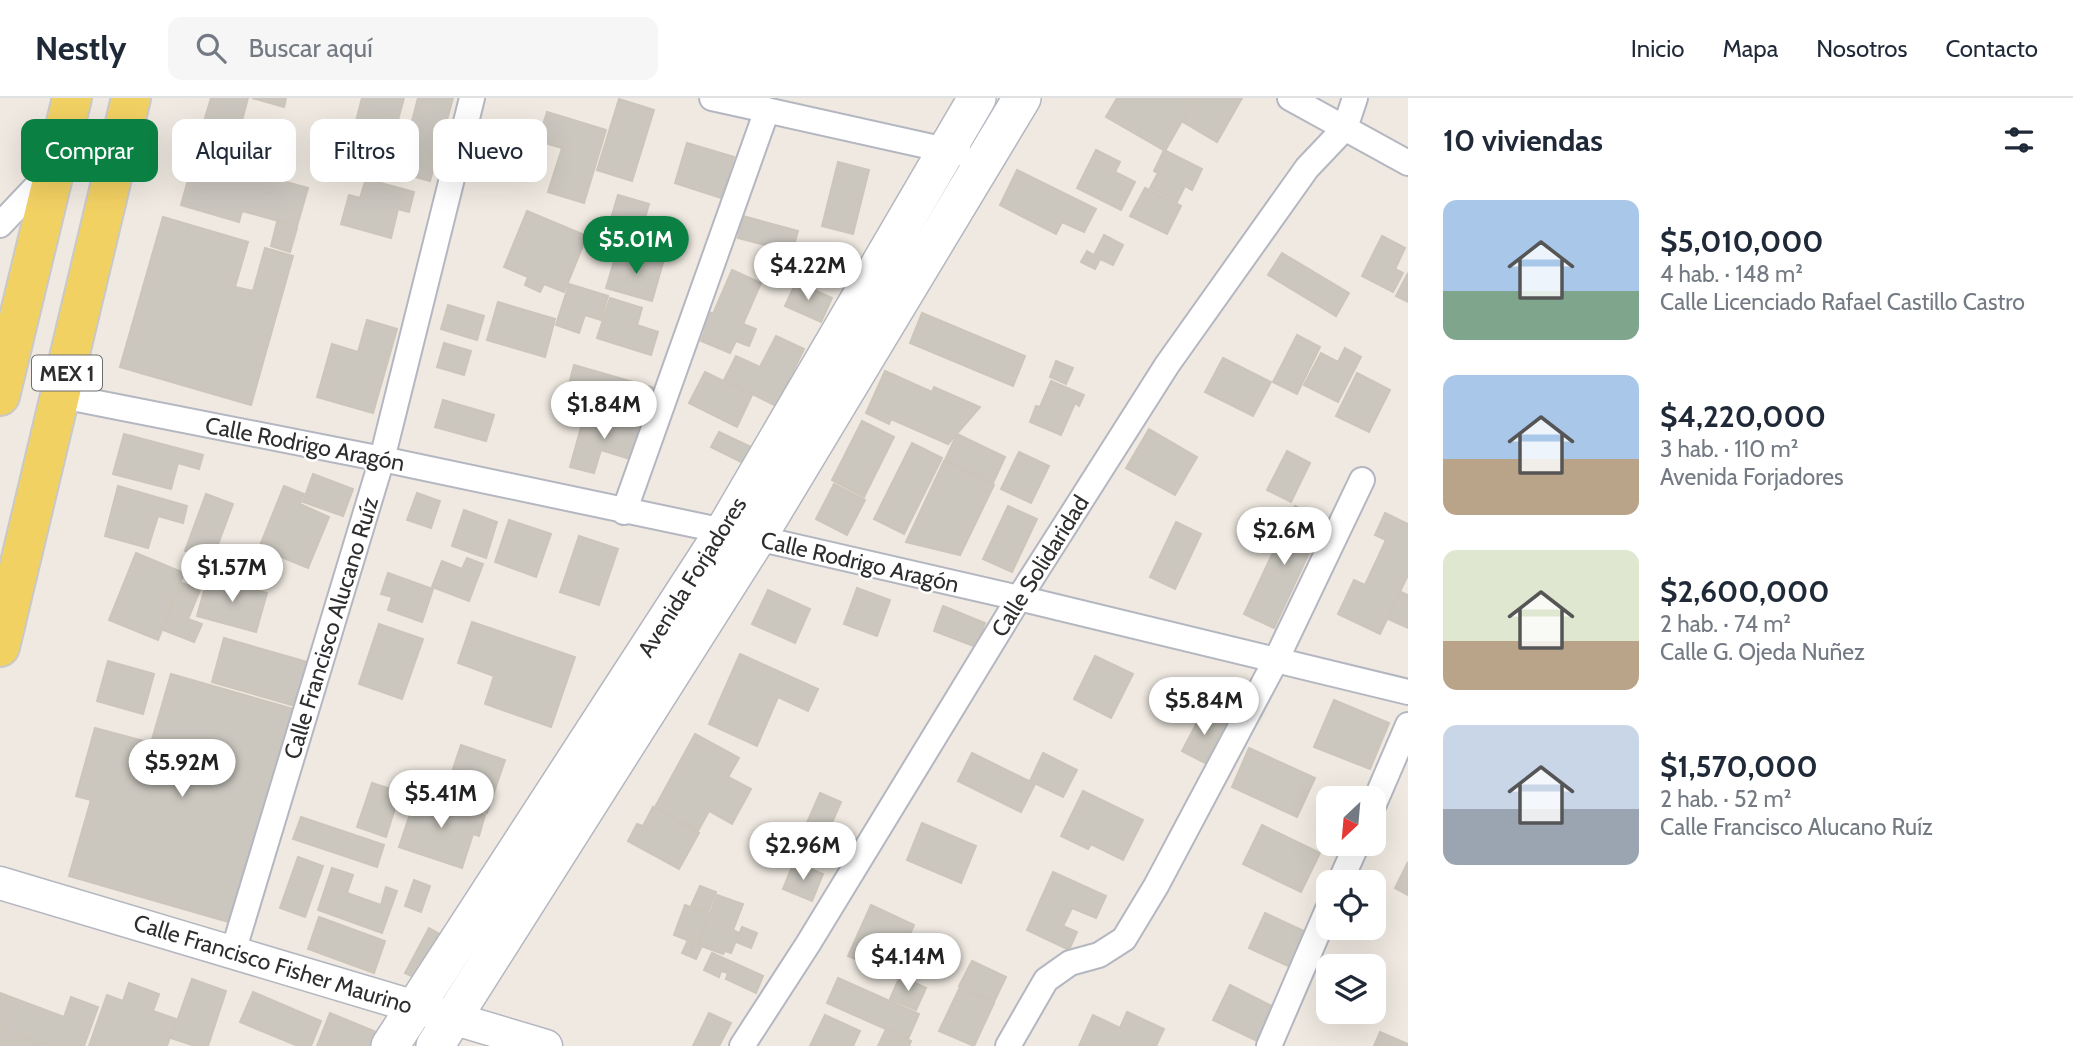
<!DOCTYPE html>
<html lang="es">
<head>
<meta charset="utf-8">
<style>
  :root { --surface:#fff; --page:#f6f6f7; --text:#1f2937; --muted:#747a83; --line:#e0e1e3; --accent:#0b8043 }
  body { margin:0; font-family:Cabin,sans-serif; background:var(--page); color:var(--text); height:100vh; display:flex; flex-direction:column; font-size:26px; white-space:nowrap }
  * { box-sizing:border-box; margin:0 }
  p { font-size:23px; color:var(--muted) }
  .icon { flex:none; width:38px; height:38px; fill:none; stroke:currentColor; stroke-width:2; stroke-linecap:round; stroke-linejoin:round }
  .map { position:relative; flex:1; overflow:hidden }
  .drawer { display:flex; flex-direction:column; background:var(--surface); width:665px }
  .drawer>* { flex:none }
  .guide { position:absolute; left:21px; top:21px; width:665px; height:63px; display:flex; gap:14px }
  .needle { width:46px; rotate:206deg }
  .controls { position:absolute; left:1316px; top:688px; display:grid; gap:14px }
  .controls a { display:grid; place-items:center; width:70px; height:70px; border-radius:14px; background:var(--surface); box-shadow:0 7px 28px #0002; font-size:35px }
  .price { position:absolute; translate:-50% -60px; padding:0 16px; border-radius:24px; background:#fff; color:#222; font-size:23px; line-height:46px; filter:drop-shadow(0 2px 4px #0008) }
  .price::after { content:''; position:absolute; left:50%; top:42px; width:21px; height:16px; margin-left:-10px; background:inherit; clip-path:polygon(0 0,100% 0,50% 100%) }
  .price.active { background:var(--accent); color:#fff }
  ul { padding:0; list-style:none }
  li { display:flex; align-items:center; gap:21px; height:175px; padding:0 35px }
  li span { display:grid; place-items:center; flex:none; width:196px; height:140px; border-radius:14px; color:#555 }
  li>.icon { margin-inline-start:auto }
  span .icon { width:84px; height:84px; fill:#fffc; stroke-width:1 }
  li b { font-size:30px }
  h2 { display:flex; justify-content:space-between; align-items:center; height:84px; padding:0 35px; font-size:30px }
  .chip { padding:0 24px; border-radius:14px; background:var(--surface); box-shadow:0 7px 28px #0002; font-size:24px; line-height:63px }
  .chip.active { background:var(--accent); color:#fff }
  header { display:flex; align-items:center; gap:42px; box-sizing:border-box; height:98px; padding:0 35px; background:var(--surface); border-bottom:2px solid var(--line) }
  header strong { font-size:33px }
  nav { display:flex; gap:38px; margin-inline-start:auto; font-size:24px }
  .search { width:490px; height:63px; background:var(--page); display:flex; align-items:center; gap:18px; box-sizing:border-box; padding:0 24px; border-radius:14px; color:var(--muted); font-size:26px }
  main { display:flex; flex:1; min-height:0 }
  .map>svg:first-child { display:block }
</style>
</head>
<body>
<header>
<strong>Nestly</strong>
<div class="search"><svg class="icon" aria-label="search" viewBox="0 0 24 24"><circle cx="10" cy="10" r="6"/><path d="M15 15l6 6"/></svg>Buscar aquí</div>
<nav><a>Inicio</a><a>Mapa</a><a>Nosotros</a><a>Contacto</a></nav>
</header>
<main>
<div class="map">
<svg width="1408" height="948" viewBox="0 0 1408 948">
  <rect width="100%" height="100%" fill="#efe9e1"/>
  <g fill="#cbc7bf" stroke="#cbc5ba" stroke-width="2">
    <polygon points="211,0 248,0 240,30 205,20"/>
    <polygon points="252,0 286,0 284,9"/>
    <polygon points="362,0 404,0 393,40 374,34 373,40 353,35"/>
    <polygon points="418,0 453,0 430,83 353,62 360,38 405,50"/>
    <polygon points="1117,0 1195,0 1165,53 1106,19"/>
    <polygon points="1197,0 1242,0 1217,44 1183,24"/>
    <polygon points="619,1 654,12 632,83 597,72"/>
    <polygon points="547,14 606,32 584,105 548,94 562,50 538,43"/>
    <polygon points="202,32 242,43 235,70 308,90 297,128 242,113 239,124 181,107"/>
    <polygon points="687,45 734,59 721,100 675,85"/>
    <polygon points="1096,52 1120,64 1115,74 1135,84 1121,112 1077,90"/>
    <polygon points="1164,52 1202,71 1192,92 1185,88 1177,104 1150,90 1158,75 1154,73"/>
    <polygon points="838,64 869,72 853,136 822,128"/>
    <polygon points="1017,72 1096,111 1084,134 1062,124 1056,136 1000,107"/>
    <polygon points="366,81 414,94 409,114 398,111 391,140 341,126 349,97 360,100"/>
    <polygon points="1145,90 1181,108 1167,136 1130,118"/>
    <polygon points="618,97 649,106 643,127 612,117"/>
    <polygon points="527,113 587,138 564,194 544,186 540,194 525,187 528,179 504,169"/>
    <polygon points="743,118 798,133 792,154 738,140"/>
    <polygon points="163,119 248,144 235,189 253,193 265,150 293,158 251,307 120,269"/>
    <polygon points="277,124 297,130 290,154 271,148"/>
    <polygon points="1104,137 1123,147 1113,167 1100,161 1095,171 1081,164 1087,153 1094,157"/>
    <polygon points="1382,138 1405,150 1395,171 1403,175 1393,194 1362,178"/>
    <polygon points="644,155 664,161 652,203 606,190 616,157 641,164"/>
    <polygon points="1282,155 1349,195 1336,218 1268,177"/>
    <polygon points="835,157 865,170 855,193 825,180"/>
    <polygon points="732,172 761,185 743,226 756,231 749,248 736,243 730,255 701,243 705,232 700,230 708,213 713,216"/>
    <polygon points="1408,175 1408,204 1396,198"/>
    <polygon points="796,184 832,200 821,224 785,208"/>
    <polygon points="569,186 608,198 601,222 585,217 579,235 556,227"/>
    <polygon points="610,200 642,210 637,227 658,234 651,257 597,240"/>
    <polygon points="498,204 555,221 545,259 487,242"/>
    <polygon points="448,207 484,218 477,242 441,231"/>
    <polygon points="922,215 1025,258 1013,288 910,245"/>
    <polygon points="367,222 397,231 373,315 317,299 332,246 358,254"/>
    <polygon points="1297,237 1320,249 1297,296 1273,284"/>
    <polygon points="776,238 804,251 776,308 724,282 736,258 760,269"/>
    <polygon points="444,245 471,253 464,277 437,269"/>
    <polygon points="1345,250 1361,259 1338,304 1304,287 1321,255 1338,264"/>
    <polygon points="1223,260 1271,284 1253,318 1205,294"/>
    <polygon points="1056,263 1073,270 1066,286 1050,279"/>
    <polygon points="574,267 654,290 647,317 611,306 608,318 564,305"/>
    <polygon points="885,273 932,294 934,289 980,309 948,346 891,321 889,326 866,315"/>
    <polygon points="705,274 752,297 737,329 689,305"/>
    <polygon points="1357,275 1390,292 1369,334 1336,318"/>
    <polygon points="1051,283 1084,297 1079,308 1075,305 1061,337 1030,324 1036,308 1040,309"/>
    <polygon points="443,302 494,317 486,343 435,329"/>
    <polygon points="585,315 642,330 633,362 601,352 594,375 570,369"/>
    <polygon points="862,323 894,339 864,399 832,382"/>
    <polygon points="1149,331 1197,359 1175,397 1126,370"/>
    <polygon points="719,334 751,349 743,365 711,349"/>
    <polygon points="124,336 203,357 199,371 178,365 171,391 113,376"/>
    <polygon points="957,336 1005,359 993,385 945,362"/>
    <polygon points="912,345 942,360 904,436 874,421"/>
    <polygon points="1287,353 1310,365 1291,404 1267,392"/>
    <polygon points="1019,354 1049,368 1031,405 1001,391"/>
    <polygon points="944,363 994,387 960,457 906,444"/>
    <polygon points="313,376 353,391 343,418 303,404"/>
    <polygon points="834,386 865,402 847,437 816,421"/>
    <polygon points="118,388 187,408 183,425 158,418 148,450 105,438"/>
    <polygon points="284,388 304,396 300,406 329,419 308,470 259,450"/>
    <polygon points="417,395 440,403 431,430 407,422"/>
    <polygon points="206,396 233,406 212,462 185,453"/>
    <polygon points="1008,408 1037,421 1012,474 983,461"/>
    <polygon points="1295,408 1324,423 1274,530 1244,516"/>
    <polygon points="464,412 497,424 486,460 452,448"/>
    <polygon points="1385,415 1408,426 1408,477 1380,536 1338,516 1354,482 1365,487 1386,442 1375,437"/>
    <polygon points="509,422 551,436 536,479 495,464"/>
    <polygon points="1176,424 1201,436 1175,491 1150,479"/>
    <polygon points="579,438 618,451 599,507 560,494"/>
    <polygon points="136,455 184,475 158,542 109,522"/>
    <polygon points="467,460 483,466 469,503 432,489 442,463 462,471"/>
    <polygon points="388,475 433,491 422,524 388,512 392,499 381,496"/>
    <polygon points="208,479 267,495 256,534 197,518"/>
    <polygon points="182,485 200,492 188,521 202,526 194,544 163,532"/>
    <polygon points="857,490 890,502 877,538 844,526"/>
    <polygon points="768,492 810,511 795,545 752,526"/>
    <polygon points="1401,494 1408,497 1408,530 1388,521"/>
    <polygon points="943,508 985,525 976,549 934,533"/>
    <polygon points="472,524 575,559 551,629 485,606 494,578 458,565"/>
    <polygon points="379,526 423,541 402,601 359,586"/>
    <polygon points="224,540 307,564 295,608 212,584"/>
    <polygon points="740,556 818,591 808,613 778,599 757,648 709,626"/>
    <polygon points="1095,558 1133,576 1111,620 1074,601"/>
    <polygon points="108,563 154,576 143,616 97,603"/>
    <polygon points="171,576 293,611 232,825 69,778 91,702 76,698 95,630 151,645"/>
    <polygon points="1334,602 1389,625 1370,671 1314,649"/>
    <polygon points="1203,613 1226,624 1205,665 1182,653"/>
    <polygon points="695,636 739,660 728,679 751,691 732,726 709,713 698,733 655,709"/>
    <polygon points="461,647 505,662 487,715 456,704 463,684 450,680"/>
    <polygon points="1249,650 1315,680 1297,719 1232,689"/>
    <polygon points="972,655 1035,686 1021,714 958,683"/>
    <polygon points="1043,655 1077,672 1063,699 1030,683"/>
    <polygon points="372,685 400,694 386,739 357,729"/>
    <polygon points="1083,693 1143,722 1123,762 1091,746 1088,751 1061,738"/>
    <polygon points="417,695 485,717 479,738 473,736 462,770 399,749"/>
    <polygon points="820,695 841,704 824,743 803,734"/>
    <polygon points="653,709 699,735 679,771 628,743 637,726 643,728"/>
    <polygon points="301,719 384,747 377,769 293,741"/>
    <polygon points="922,725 976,748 961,785 907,762"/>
    <polygon points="1262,727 1320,755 1301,794 1243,766"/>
    <polygon points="298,759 323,768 305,819 280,810"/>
    <polygon points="794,764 823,776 812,803 783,791"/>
    <polygon points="1408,764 1408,797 1395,790"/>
    <polygon points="332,770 353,777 347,795 381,807 386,789 397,793 382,835 318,812"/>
    <polygon points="1053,774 1106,798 1096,820 1072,810 1063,828 1077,834 1069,852 1027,832"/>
    <polygon points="414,782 430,788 421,814 405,808"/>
    <polygon points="700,788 716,794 708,814 691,808"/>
    <polygon points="717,797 743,806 733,832 739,835 731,855 725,853 723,856 698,847"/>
    <polygon points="685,807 709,816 697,846 674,837"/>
    <polygon points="871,807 914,827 892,877 848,858"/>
    <polygon points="1265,815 1306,834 1290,869 1249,850"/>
    <polygon points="319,819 385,843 374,875 308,851"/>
    <polygon points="742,829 757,835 751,850 736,844"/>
    <polygon points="429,830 447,840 424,884 405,875"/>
    <polygon points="687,844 701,850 696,861 682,855"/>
    <polygon points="712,855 763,878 756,895 726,881 728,875 721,873 719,879 704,872"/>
    <polygon points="972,863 1006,879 994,904 959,888"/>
    <polygon points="900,878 926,890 916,912 890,901"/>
    <polygon points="838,880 919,916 908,941 827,905"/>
    <polygon points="192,881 226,893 208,948 195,948 171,940"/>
    <polygon points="129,885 159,896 153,913 176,921 167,948 89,948 107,897 123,903"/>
    <polygon points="1230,887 1274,909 1257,943 1213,922"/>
    <polygon points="960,889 994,905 974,948 939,933"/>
    <polygon points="253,894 321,923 311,948 298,948 240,924"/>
    <polygon points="0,895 64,919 71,899 98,909 84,948 47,948 0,930"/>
    <polygon points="1127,914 1164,931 1156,948 1079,948 1093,917 1120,930"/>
    <polygon points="330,915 381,936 374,948 317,948"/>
    <polygon points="709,915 731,925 719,948 693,948"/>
    <polygon points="825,917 860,933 853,948 810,948"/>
    <polygon points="886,931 911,943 909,948 878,948"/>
    <polygon points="0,932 43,948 0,948"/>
    <polygon points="1380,934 1408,946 1408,948 1374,948"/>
  </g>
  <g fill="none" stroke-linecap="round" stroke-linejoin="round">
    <g stroke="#b4b7c1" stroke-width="28">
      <g id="minor">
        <polyline points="712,0 959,55"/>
        <polyline points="1290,0 1408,65"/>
        <polyline points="0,127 52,72"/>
        <polyline points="62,298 382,361 757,440 1019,500 1408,594"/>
        <polyline points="624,414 767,12"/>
        <polyline points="1374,706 1408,627"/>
        <polyline points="1340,784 1357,746"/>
        <polyline points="233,854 382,361 472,0"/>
        <polyline points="742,948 808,846 1019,500 1167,267 1307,70 1345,30 1355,0"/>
        <polyline points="1008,948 1046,882 1070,865 1099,857 1124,841 1156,788 1276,562 1362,382"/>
        <polyline points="1269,948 1328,811"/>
      </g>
    </g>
    <g stroke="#b4b7c1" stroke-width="35">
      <polyline id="tertiary" points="0,785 546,948"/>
    </g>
    <g stroke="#b4b7c1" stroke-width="40">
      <g id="secondary">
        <polyline points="390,948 724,433 977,0"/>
        <polyline points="435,948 757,440 1022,0"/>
      </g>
    </g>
    <g stroke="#c9c9c9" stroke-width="42">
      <g id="primary">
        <polyline points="0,298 72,0"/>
        <polyline points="0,549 131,0"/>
      </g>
    </g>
    <use href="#minor" stroke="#fff" stroke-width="24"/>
    <use href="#tertiary" stroke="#fff" stroke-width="32"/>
    <use href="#secondary" stroke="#fff" stroke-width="37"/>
    <use href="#primary" stroke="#f2d163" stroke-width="38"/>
  </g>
  <g text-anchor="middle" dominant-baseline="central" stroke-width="5" stroke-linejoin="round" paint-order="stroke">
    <rect fill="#fff" stroke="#6d6d6d" stroke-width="2" x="32" y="257.5" width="70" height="35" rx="5"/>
    <g font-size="21" font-weight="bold" fill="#2e2e2e">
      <text x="67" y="275">MEX 1</text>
    </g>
    <g font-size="23" fill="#2e2e2e" stroke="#fff">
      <text transform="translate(305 346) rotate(11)">Calle Rodrigo Aragón</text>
      <text transform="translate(860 464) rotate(13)">Calle Rodrigo Aragón</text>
      <text transform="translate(1040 468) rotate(-58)">Calle Solidaridad</text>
      <text transform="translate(692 479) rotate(-58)">Avenida Forjadores</text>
      <text transform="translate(331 530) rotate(-73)">Calle Francisco Alucano Ruíz</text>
      <text transform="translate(273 866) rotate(17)">Calle Francisco Fisher Maurino</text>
    </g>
  </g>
</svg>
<div class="controls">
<a><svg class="needle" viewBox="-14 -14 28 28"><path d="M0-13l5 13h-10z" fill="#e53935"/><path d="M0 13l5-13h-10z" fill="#747a83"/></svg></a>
<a><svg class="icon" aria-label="locate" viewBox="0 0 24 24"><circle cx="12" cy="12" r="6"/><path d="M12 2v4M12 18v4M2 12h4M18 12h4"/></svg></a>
<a><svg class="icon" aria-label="layers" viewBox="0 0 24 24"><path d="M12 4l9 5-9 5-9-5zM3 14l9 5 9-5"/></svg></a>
</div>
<b class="price active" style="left:636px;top:178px">$5.01M</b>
<b class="price" style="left:808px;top:204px">$4.22M</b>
<b class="price" style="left:604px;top:343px">$1.84M</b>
<b class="price" style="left:1284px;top:469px">$2.6M</b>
<b class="price" style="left:232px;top:506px">$1.57M</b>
<b class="price" style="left:1204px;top:639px">$5.84M</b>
<b class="price" style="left:182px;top:701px">$5.92M</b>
<b class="price" style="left:441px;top:732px">$5.41M</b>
<b class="price" style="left:803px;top:784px">$2.96M</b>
<b class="price" style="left:908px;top:895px">$4.14M</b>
<div class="guide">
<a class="chip active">Comprar</a>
<a class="chip">Alquilar</a>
<a class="chip">Filtros</a>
<a class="chip">Nuevo</a>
</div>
</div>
<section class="drawer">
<h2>10 viviendas<svg class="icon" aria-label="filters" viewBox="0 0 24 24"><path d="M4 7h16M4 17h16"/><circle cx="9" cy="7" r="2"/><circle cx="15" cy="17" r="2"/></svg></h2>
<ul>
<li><span style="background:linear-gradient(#a9c7e8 65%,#7fa58c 0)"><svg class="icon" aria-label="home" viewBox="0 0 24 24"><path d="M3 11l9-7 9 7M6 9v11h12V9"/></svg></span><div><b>$5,010,000</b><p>4 hab. · 148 m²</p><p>Calle Licenciado Rafael Castillo Castro</p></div></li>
<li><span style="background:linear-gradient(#a9c7e8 60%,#b9a48a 0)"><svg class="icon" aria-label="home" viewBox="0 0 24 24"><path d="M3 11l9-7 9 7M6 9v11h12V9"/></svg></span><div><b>$4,220,000</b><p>3 hab. · 110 m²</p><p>Avenida Forjadores</p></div></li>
<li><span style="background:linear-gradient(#dfe7d0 65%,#b9a48a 0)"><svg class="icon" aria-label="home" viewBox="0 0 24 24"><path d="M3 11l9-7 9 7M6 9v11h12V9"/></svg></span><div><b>$2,600,000</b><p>2 hab. · 74 m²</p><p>Calle G. Ojeda Nuñez</p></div></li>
<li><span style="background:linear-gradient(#c9d6e8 60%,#9aa5b1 0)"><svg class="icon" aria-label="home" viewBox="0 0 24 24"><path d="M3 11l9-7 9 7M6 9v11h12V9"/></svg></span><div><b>$1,570,000</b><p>2 hab. · 52 m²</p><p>Calle Francisco Alucano Ruíz</p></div></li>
</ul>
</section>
</main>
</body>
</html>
